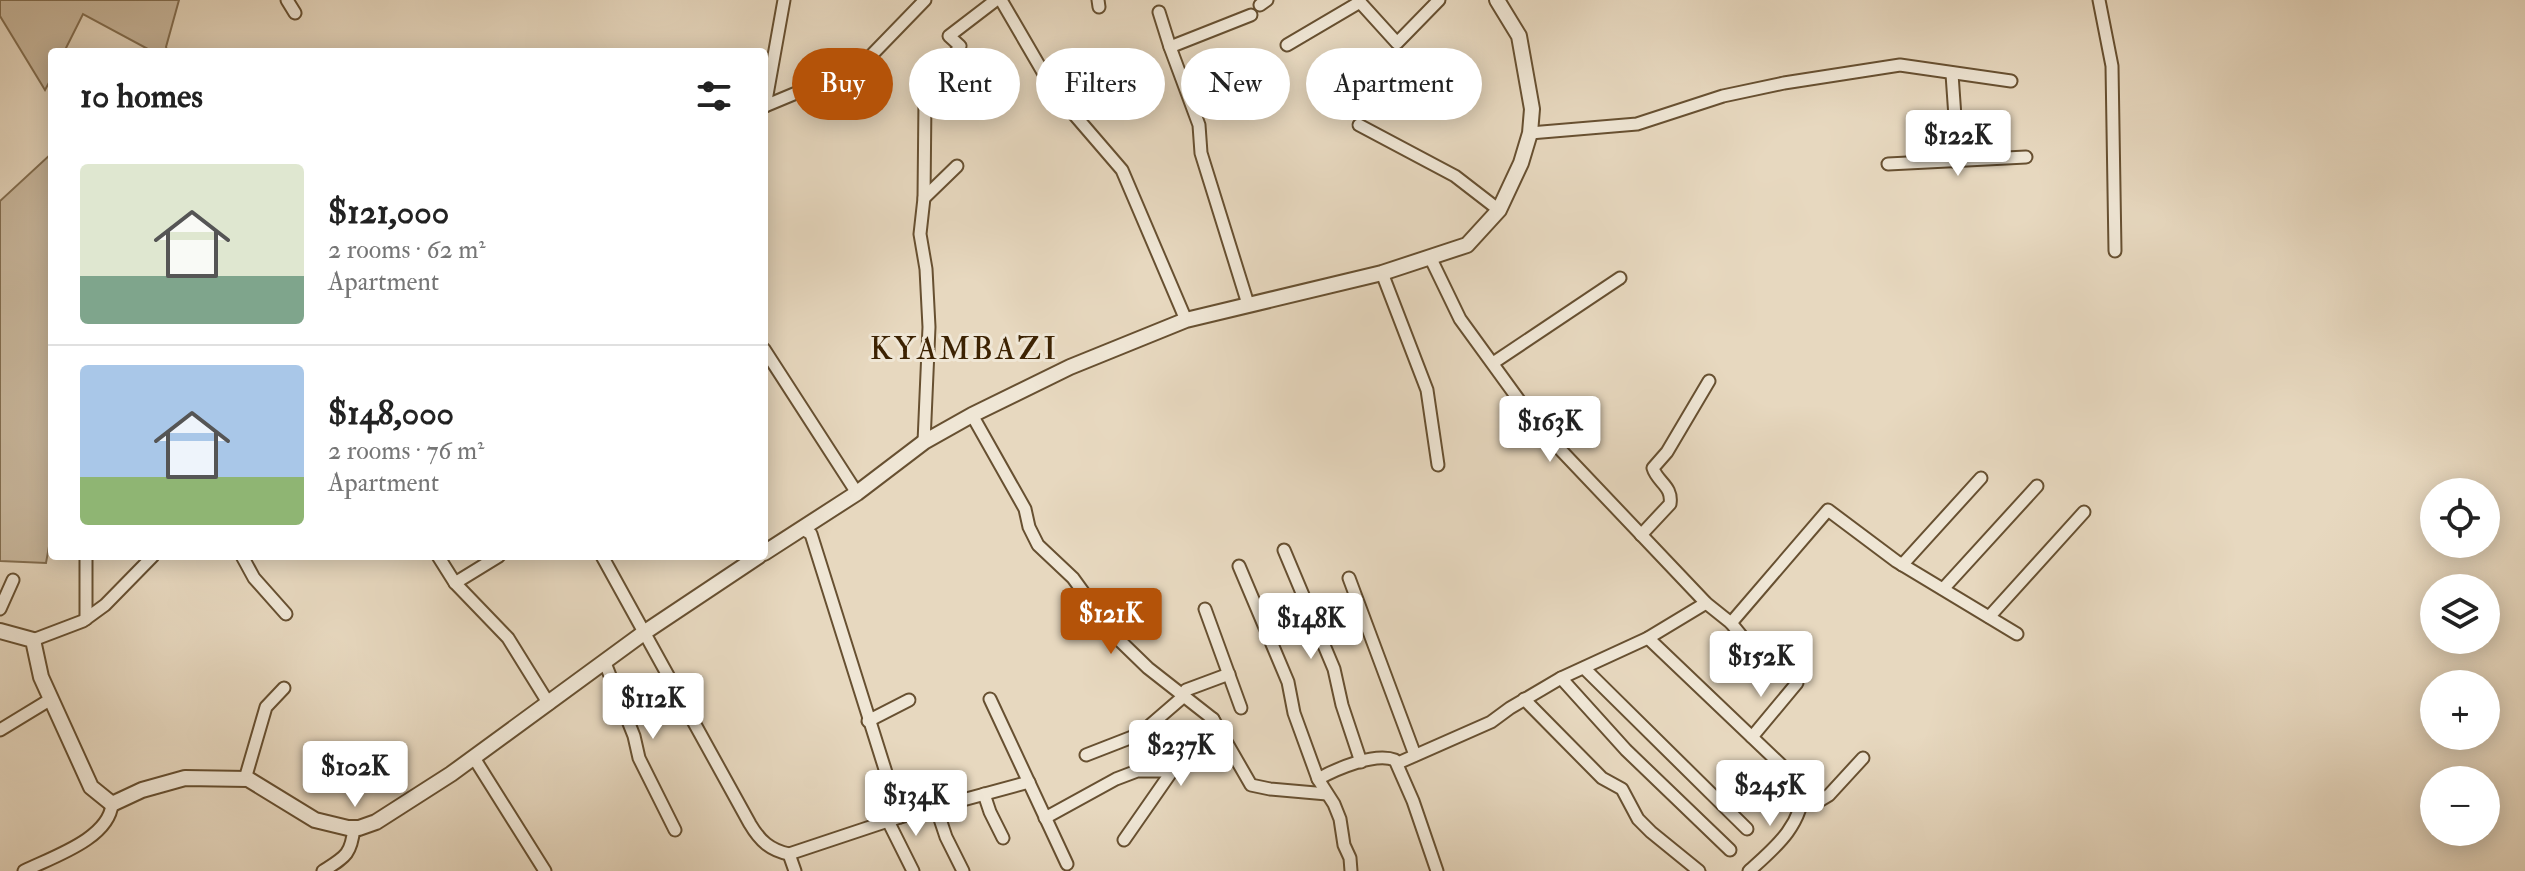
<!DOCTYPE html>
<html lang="en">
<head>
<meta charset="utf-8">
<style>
  :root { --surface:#fff; --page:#f2f2f2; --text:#222; --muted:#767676; --line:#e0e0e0; --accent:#b45309 }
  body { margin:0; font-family:"IM FELL Double Pica",serif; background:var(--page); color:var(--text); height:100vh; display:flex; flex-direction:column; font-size:30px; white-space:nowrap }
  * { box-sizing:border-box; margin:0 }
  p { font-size:26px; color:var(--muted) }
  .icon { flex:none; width:44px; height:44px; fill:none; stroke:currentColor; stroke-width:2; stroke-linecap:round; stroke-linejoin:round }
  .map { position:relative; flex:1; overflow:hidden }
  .details { position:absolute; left:48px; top:48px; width:720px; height:512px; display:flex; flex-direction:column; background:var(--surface); border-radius:8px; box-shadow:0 4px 20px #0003 }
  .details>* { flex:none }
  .top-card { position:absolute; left:792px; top:48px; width:760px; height:72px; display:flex; gap:16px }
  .tools { position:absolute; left:2420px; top:478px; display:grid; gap:16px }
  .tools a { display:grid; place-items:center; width:80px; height:80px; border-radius:50%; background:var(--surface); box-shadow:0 4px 20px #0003; font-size:40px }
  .price { position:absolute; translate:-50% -68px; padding:0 18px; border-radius:8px; background:#fff; color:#222; font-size:26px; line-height:52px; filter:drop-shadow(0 2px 4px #0008) }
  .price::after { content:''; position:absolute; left:50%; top:48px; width:24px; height:18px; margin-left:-12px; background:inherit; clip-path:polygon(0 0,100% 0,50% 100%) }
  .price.active { background:var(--accent); color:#fff }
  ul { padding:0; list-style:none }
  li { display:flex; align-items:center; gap:24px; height:200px; padding:0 32px }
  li+li { border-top:2px solid var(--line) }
  li span { display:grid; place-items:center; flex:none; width:224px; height:160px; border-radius:8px; color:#555 }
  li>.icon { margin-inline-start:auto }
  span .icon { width:96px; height:96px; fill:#fffc; stroke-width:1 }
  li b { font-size:34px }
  h2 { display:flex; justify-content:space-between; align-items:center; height:96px; padding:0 32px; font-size:34px }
  .pill { padding:0 28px; border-radius:36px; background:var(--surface); box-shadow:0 4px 20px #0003; font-size:28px; line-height:72px }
  .pill.active { background:var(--accent); color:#fff }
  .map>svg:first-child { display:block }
</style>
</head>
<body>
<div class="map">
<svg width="2525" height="871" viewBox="0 0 2525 871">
  <rect width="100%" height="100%" fill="#e7d8bf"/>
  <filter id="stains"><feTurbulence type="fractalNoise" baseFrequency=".0025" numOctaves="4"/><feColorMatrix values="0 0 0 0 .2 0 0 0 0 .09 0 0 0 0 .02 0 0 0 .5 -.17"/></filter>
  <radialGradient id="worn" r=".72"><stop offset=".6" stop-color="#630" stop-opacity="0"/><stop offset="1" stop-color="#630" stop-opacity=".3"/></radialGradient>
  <g fill="#cab99f" stroke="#836e50" stroke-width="2">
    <polygon points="0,0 179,0 166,47 168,52 147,52 148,49 83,14 64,52 52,52 52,77 45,90 0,16"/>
    <polygon points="52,153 52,530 46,563 0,561 0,201"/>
  </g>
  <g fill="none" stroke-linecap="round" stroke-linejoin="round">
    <g stroke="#675031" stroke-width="15">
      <g id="minor">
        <polyline points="287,0 295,13"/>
        <polyline points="1001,0 1054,91 1122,170 1186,320"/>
        <polyline points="1098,0 1099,7"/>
        <polyline points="1358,0 1397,43 1439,0"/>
        <polyline points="2099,0 2112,66 2115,251"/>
        <polyline points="1260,5 1267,0"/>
        <polyline points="1159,12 1170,47 1199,125 1201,153 1248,304"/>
        <polyline points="1287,45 1360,2"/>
        <polyline points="1170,47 1251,15"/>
        <polyline points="1952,74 1955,117 1953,161"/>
        <polyline points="765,106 861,66 925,0"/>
        <polyline points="765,106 784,0"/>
        <polyline points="1359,125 1455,176 1499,210"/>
        <polyline points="1530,133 1637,124 1723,96 1784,83 1900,65 2011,81"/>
        <polyline points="1888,164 2026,157"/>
        <polyline points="924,198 957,166"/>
        <polyline points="1430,257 1460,319 1537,425 1706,603 1731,623 1762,661"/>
        <polyline points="1382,273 1427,390 1438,465"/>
        <polyline points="764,349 857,493"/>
        <polyline points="1493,363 1620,278"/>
        <polyline points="972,415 1025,509 1029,527 1038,545 1073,578 1115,636 1148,668 1213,719 1251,785 1270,789 1327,794"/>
        <polyline points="924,442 929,327 926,269 920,234 924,198 925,99 960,46 949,36 996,0"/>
        <polyline points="803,529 811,534 900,817"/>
        <path d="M1641,535L1670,504C1673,486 1657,482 1653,468L1667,452L1709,381"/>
        <polyline points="1284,550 1334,669 1342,705 1361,762"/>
        <polyline points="242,556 254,578 286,614"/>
        <polyline points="438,556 455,583 508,638 549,704"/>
        <path d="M602,556L750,824C760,841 770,850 789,854L900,817L1029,782"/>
        <polyline points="1902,565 1981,478"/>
        <polyline points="1239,566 1288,682 1294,713 1318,779 1334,804 1340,819 1344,845 1350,858 1351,871"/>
        <polyline points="1349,578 1415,755"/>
        <polyline points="455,583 499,556"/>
        <polyline points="1943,589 2037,486"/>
        <polyline points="0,609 13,580"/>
        <polyline points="1205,609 1241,708"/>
        <polyline points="1989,617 2084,512"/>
        <polyline points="86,619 86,557"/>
        <polyline points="1731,623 1828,510 1896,561 2017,634"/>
        <polyline points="1648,638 1819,801 1829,795 1863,758"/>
        <polyline points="33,640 83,621 105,605 153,556"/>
        <polyline points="605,663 634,736 639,758 675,830"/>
        <polyline points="1584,668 1747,829"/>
        <polyline points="1561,678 1626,750 1730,850"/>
        <polyline points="990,699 1067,864"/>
        <polyline points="1524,699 1602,778 1622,789 1638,819 1651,832 1699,871"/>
        <polyline points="868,721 909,700"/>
        <polyline points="0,730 51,699"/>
        <polyline points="1752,737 1797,683"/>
        <polyline points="1086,755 1140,734 1184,696 1186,690 1229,674"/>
        <polyline points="474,758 545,871"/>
        <polyline points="1398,763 1491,722 1510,708 1561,678 1648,638 1706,603"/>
        <polyline points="245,779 266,707 284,688"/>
        <path d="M1318,779C1336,769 1375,752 1395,760L1413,801L1437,871"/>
        <polyline points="984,794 990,812 1003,838"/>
        <polyline points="936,807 946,837 963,871"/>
        <polyline points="1045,818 1116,779 1137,771 1172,771"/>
        <polyline points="888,821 913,871"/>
        <polyline points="1124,840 1172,771 1213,719"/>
        <polyline points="789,854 795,871"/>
        <path d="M24,871C52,857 109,839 112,804"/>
        <path d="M323,871C345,857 351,855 354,828"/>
        <path d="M1749,871C1775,848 1804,824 1803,786"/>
      </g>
    </g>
    <g stroke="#675031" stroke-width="18">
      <g id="tertiary">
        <polyline points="764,553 857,493 924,442 972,415 1070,367 1186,320 1382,273 1467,245 1499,210 1521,163 1530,133 1532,109 1519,36 1497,0"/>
        <polyline points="0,631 33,640 41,677 91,787 112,804 142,790 185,778 248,779 315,820 348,828 359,828 376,822 451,774 645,632 759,556"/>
      </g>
    </g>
    <use href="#minor" stroke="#efe6d5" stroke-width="11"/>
    <use href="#tertiary" stroke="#efe6d5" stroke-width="14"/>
  </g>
  <g text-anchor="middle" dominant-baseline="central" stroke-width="6" stroke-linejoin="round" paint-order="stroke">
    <g font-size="32" letter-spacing="2" fill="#3c2202" stroke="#efe6d5">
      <text x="964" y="349">KYAMBAZI</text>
    </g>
  </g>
  <rect width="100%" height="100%" filter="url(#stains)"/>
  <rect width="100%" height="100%" fill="url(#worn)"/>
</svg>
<div class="tools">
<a><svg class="icon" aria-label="locate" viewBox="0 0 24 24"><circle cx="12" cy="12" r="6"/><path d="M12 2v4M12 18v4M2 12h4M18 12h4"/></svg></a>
<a><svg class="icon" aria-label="layers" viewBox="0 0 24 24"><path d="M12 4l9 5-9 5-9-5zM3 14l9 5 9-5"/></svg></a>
<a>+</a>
<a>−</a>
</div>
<b class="price" style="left:1958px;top:178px">$122K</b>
<b class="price" style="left:1550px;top:464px">$163K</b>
<b class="price active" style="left:1111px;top:656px">$121K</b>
<b class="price" style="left:1311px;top:661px">$148K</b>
<b class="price" style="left:1761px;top:699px">$152K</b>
<b class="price" style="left:653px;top:741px">$112K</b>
<b class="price" style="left:1181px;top:788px">$237K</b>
<b class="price" style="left:355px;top:809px">$102K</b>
<b class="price" style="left:1770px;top:828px">$245K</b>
<b class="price" style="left:916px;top:838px">$134K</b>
<div class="top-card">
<a class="pill active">Buy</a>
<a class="pill">Rent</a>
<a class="pill">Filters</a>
<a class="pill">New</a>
<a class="pill">Apartment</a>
</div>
<section class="details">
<h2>10 homes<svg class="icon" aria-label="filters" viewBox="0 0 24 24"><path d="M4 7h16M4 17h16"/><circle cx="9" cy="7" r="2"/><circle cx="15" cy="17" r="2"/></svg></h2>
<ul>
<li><span style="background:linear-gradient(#dfe7d0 70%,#7fa58c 0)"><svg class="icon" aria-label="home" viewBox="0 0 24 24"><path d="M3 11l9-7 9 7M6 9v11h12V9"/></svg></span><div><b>$121,000</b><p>2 rooms · 62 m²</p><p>Apartment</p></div></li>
<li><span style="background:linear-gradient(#a9c7e8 70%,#8fb573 0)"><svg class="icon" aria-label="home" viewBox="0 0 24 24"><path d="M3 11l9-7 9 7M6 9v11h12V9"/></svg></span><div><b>$148,000</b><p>2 rooms · 76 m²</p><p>Apartment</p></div></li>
</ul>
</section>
</div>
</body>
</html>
